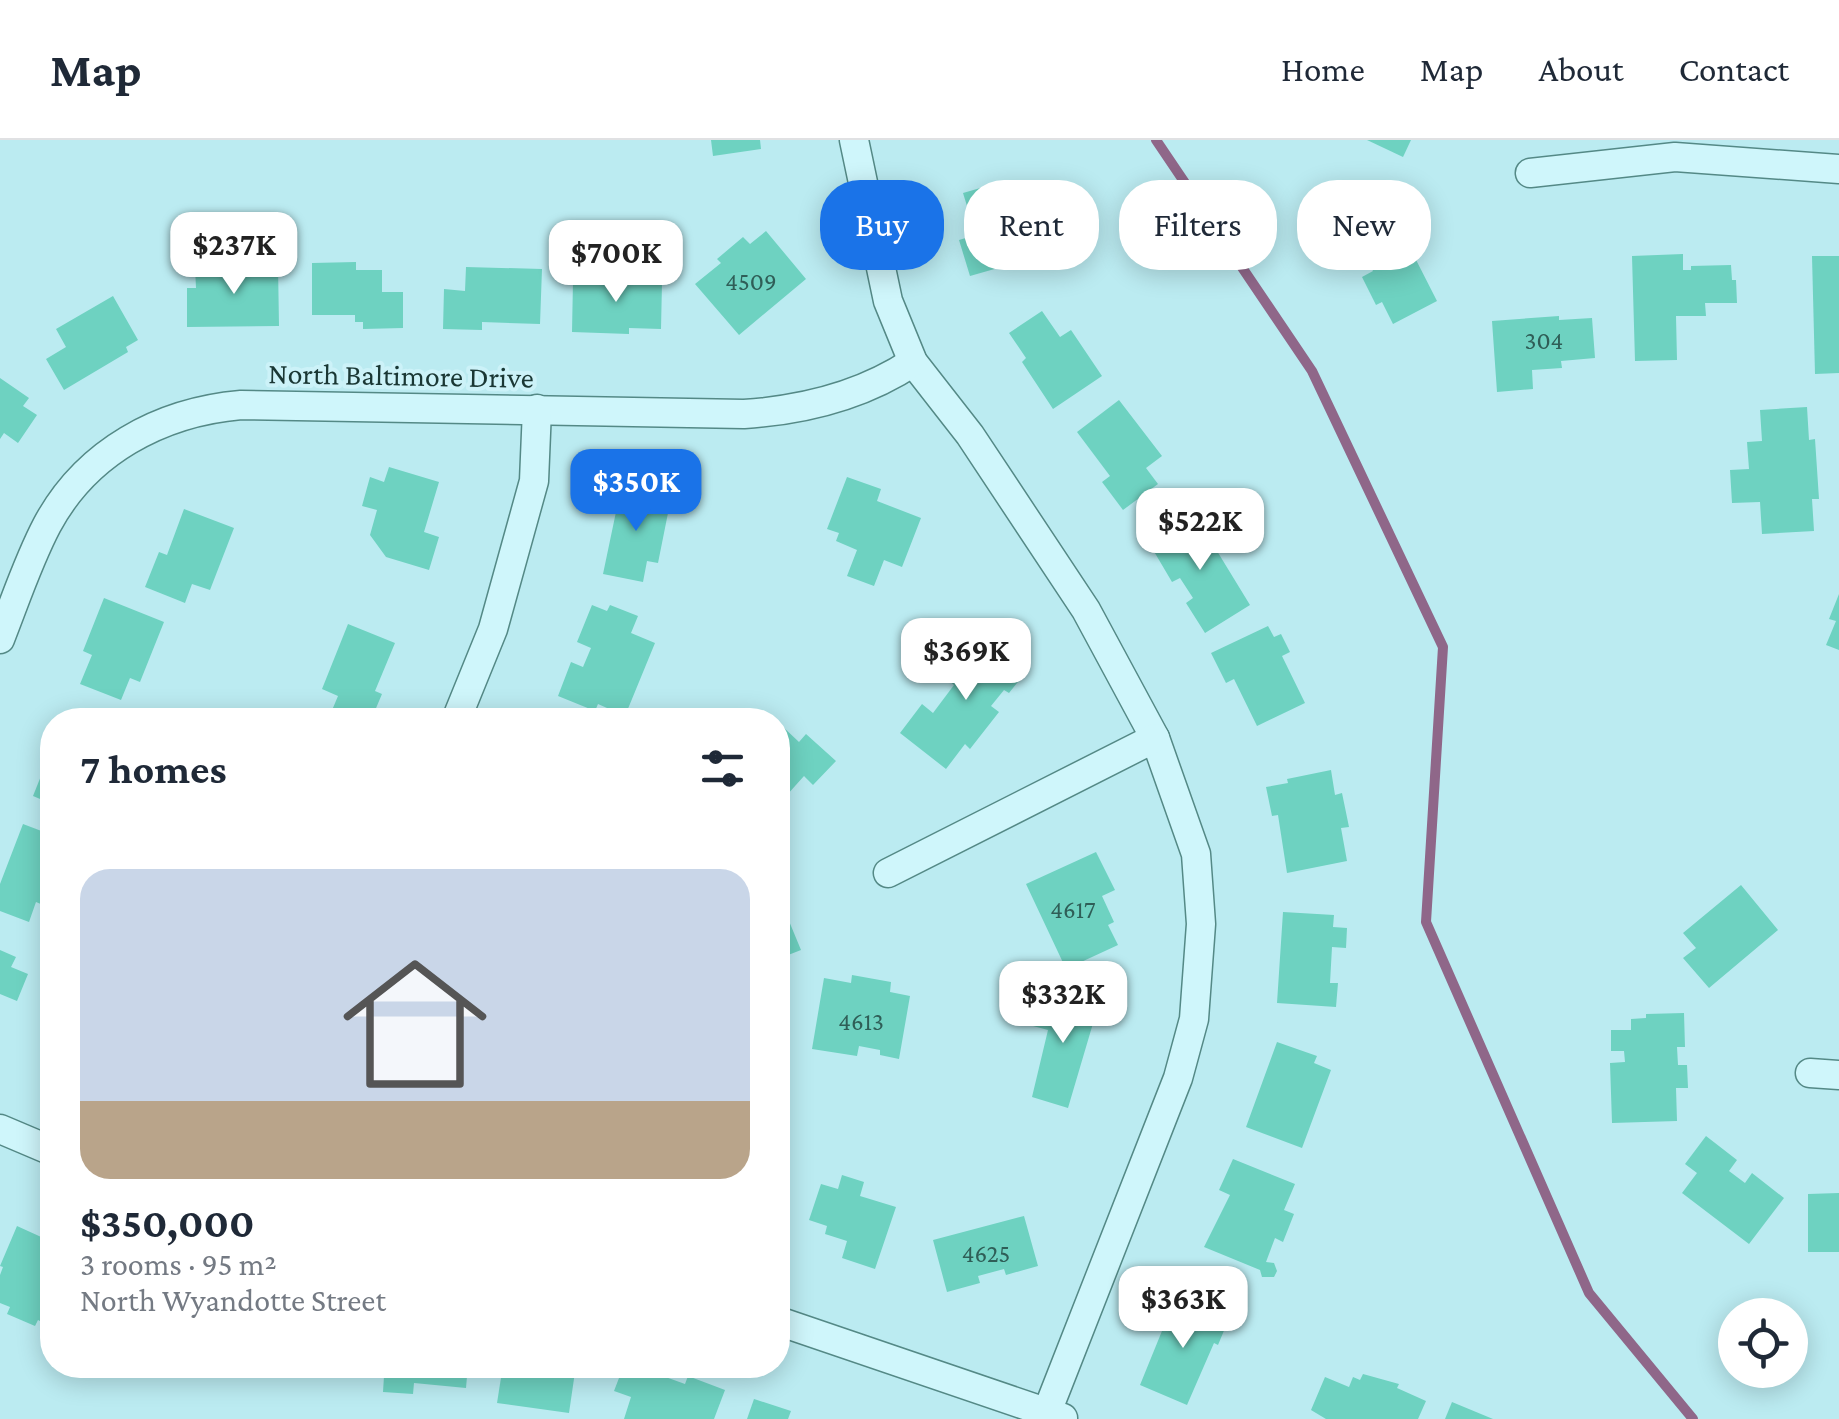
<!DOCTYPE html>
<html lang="en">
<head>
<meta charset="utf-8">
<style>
  :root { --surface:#fff; --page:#f6f6f7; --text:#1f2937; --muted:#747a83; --line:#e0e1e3; --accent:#1a73e8 }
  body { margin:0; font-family:"Crimson Pro",serif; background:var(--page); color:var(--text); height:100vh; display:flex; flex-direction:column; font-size:38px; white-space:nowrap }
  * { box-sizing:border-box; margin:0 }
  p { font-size:32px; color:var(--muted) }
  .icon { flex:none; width:55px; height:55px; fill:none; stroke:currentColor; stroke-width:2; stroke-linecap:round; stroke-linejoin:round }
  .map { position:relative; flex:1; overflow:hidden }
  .details { position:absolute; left:40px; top:568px; width:750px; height:670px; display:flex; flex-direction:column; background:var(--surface); border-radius:40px; box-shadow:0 5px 25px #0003 }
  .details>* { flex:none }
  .top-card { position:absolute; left:820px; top:40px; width:868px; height:90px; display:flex; gap:20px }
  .tools { position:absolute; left:1718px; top:1158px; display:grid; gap:20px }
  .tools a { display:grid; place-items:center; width:90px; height:90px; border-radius:50%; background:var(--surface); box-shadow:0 5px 25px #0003; font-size:50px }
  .price { position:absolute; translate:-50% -85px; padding:0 22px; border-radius:20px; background:#fff; color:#222; font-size:32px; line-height:65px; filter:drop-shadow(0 2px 5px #0008) }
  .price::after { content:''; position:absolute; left:50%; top:60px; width:30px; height:22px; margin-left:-15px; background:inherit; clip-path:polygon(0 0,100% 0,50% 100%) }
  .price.current { background:var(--accent); color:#fff }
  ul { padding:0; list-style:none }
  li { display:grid; align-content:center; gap:20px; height:530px; padding:0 40px }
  li span { display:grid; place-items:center; height:310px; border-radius:30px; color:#555 }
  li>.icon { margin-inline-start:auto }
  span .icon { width:180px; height:180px; fill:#fffc; stroke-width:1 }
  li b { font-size:42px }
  h2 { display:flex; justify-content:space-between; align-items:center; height:120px; padding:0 40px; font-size:42px }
  .pill { padding:0 35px; border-radius:40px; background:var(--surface); box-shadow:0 5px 25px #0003; font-size:35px; line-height:90px }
  .pill.current { background:var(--accent); color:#fff }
  header { display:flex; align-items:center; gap:60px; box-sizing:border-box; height:140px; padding:0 50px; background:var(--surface); border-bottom:2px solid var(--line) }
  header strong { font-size:48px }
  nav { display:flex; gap:55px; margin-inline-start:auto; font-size:35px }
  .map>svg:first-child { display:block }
</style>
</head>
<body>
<header>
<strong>Map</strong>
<nav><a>Home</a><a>Map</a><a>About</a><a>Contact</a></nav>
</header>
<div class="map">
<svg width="1839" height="1279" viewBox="0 0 1839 1279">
  <rect width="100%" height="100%" fill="#bbebf1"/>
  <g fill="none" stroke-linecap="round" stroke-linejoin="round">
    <polyline stroke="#8f6789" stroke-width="10" points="1156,0 1312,231 1443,507 1426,782 1589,1153 1693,1279"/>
  </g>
  <g fill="#6ed2c1">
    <polygon points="711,0 760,0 761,9 713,16"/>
    <polygon points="1367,0 1411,0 1403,17"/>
    <polygon points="1008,40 1022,87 1030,85 1036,104 1001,114 1005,126 970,136 959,100 969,97 964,81 971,79 963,53"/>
    <polygon points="1409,71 1425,103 1411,110 1437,161 1393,184 1382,162 1376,165 1362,137 1373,131 1356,98"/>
    <polygon points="766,91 806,139 739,195 695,144 721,123 717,119 743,97 750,104"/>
    <polygon points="1683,114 1683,130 1691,130 1691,126 1731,125 1732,140 1736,140 1737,163 1705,163 1706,176 1676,176 1677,220 1635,221 1632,116"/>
    <polygon points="1812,116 1839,116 1839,233 1815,234"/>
    <polygon points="356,122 356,130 382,130 382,152 403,152 403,188 363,189 363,182 355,182 355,175 312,175 312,123"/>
    <polygon points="278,125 279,186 187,187 187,148 196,148 195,127"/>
    <polygon points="466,127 542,129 540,184 482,182 482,190 443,189 444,149 465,151"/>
    <polygon points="578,137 639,139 638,142 662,143 661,189 629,188 629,194 572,192 573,141 578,141"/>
    <polygon points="113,156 138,200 126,207 128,212 64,250 46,219 66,207 56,189"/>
    <polygon points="1042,171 1060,197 1071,190 1102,236 1053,269 1022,222 1026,218 1009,193"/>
    <polygon points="1559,176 1559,180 1592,178 1595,218 1561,221 1562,228 1532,230 1533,249 1497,252 1492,181"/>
    <polygon points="0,238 29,258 23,266 37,275 18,303 4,293 0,299"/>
    <polygon points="1119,260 1162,316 1146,328 1158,344 1123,370 1102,342 1110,336 1077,292"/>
    <polygon points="1807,267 1809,300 1815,299 1819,359 1812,359 1814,391 1762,394 1760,362 1732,363 1730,330 1749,329 1747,302 1762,301 1760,270"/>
    <polygon points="389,327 439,342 424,392 439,397 429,430 386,417 370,395 377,370 362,366 370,337 384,342"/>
    <polygon points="847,337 881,349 877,361 921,378 902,427 884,420 874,446 847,436 857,410 836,401 839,393 827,389"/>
    <polygon points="621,348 671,358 658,423 647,421 643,442 603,434"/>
    <polygon points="184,369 234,388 210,450 192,444 185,463 145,447 159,412 167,415"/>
    <polygon points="1195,375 1250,465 1205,493 1186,463 1193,458 1180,438 1172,442 1149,403"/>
    <polygon points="1839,454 1839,510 1826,505 1836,481 1829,479"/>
    <polygon points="104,458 164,482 140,542 130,538 121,560 80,544 92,515 83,511"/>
    <polygon points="592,465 607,471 610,465 638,476 631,493 655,503 625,576 598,564 595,571 558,556 571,522 583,527 591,508 577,502"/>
    <polygon points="348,484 395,503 375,551 382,554 371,580 343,580 330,575 338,556 322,549"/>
    <polygon points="1268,486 1274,497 1281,494 1290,512 1282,516 1305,563 1257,586 1234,539 1226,543 1211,513"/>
    <polygon points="984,494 1028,529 1009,553 1004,550 991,566 999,572 970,609 965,604 946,629 900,593 922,564 933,573 954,545 948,540"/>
    <polygon points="81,570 107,580 77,580"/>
    <polygon points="782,586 799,602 806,594 836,621 813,645 804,636 778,665 778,592"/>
    <polygon points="47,621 52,623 52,664 33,656"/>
    <polygon points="1331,630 1335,655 1342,653 1349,687 1341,688 1347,721 1287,733 1278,675 1272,676 1266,647 1288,643 1287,639"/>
    <polygon points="23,684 52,695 52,755 48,767 36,762 29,782 0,771 0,744"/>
    <polygon points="1096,712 1115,750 1102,756 1114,782 1108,785 1118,805 1066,829 1026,744"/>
    <polygon points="1741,745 1778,790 1709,848 1683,818 1696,808 1683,793"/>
    <polygon points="778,765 785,782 789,781 801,810 778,819"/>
    <polygon points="1283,772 1334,775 1333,787 1347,788 1346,808 1332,807 1330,843 1338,843 1336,867 1277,863"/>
    <polygon points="0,810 16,817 11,827 28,834 17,861 0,854"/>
    <polygon points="852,835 891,842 890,852 910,856 899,919 880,915 880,910 859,906 857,916 812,909 824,838 851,843"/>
    <polygon points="1061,852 1099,863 1068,968 1032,957 1048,890 1033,886 1041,858 1058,863"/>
    <polygon points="1684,873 1685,907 1677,907 1678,925 1687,925 1688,948 1676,948 1677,981 1612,983 1610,923 1625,922 1624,911 1611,911 1611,890 1631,890 1631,879 1646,878 1646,874"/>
    <polygon points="1277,902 1317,916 1314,923 1331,930 1302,1008 1246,987"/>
    <polygon points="1706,996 1737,1020 1729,1031 1745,1043 1752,1033 1784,1058 1749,1104 1682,1053 1697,1033 1685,1024"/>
    <polygon points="1233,1019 1295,1044 1284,1070 1294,1074 1283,1102 1275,1098 1266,1122 1274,1123 1277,1131 1274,1137 1262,1137 1260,1130 1204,1107 1230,1055 1219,1050"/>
    <polygon points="842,1035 864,1042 860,1056 896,1067 875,1129 842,1118 847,1101 825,1094 827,1086 809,1080 821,1044 838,1049"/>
    <polygon points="1839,1053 1839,1112 1808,1112 1808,1054"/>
    <polygon points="1024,1076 1038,1126 1006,1135 1004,1129 978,1136 980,1143 947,1152 933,1100"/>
    <polygon points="17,1086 50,1101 40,1123 52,1129 52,1187 38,1180 35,1186 7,1174 10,1167 0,1163 0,1135 3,1127 0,1126"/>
    <polygon points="1175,1159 1228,1181 1218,1205 1214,1203 1187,1265 1140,1245"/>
    <polygon points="371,1225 468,1225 466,1248 414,1243 413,1254 383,1252 384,1236 370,1235"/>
    <polygon points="503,1225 576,1225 569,1273 497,1263"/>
    <polygon points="624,1225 651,1225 663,1229 660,1235 685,1244 688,1236 725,1250 714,1279 624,1279 631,1257 614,1251"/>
    <polygon points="1363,1234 1399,1244 1397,1248 1426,1261 1418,1279 1326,1279 1311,1270 1325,1237 1349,1247 1353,1237 1360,1240"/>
    <polygon points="754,1259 791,1271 788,1279 747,1279"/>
    <polygon points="1452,1262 1493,1279 1445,1279"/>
  </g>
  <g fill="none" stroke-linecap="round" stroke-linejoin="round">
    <g stroke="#548986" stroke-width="31">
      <g id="minor">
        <polyline points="854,0 888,161 913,222 970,295 1086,470 1155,598 1196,714 1201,784 1194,879 1178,938 1047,1272"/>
        <polyline points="1530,33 1675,17 1839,29"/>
        <path d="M0,499C15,461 28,421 47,385C86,312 160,272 241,265L744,274C804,270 862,256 913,222"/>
        <polyline points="456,580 493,489 534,341 537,269"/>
        <polyline points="888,733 1155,598"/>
        <polyline points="1810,933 1839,935"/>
        <polyline points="0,989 52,1011"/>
        <polyline points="778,1181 1063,1278"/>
      </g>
    </g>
    <use href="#minor" stroke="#cff6fb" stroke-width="28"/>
  </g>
  <g text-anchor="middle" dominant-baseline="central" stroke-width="8" stroke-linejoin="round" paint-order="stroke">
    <g font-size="25" fill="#2f5e57">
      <text x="751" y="141">4509</text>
      <text x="1544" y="200">304</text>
      <text x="1073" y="769">4617</text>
      <text x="861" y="881">4613</text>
      <text x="986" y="1113">4625</text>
    </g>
    <g font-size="30" fill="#1a3734" stroke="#ccf2f8">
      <text transform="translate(401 235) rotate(1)">North Baltimore Drive</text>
    </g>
  </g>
</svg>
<div class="tools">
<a><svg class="icon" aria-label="locate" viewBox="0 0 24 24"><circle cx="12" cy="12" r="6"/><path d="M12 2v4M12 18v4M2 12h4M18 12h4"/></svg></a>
</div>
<b class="price" style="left:234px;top:157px">$237K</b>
<b class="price" style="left:616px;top:165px">$700K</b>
<b class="price current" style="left:636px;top:394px">$350K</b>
<b class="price" style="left:1200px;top:433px">$522K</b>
<b class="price" style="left:966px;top:563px">$369K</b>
<b class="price" style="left:1063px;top:906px">$332K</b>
<b class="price" style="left:1183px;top:1211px">$363K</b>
<div class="top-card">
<a class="pill current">Buy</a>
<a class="pill">Rent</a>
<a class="pill">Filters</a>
<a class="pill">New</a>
</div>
<section class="details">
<h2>7 homes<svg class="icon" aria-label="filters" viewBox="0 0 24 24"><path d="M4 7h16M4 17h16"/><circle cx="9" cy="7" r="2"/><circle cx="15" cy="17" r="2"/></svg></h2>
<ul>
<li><span style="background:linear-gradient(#c9d6e8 75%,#b9a48a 0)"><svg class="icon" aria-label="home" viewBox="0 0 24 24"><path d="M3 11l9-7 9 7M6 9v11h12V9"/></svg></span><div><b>$350,000</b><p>3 rooms · 95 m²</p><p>North Wyandotte Street</p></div></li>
</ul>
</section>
</div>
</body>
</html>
